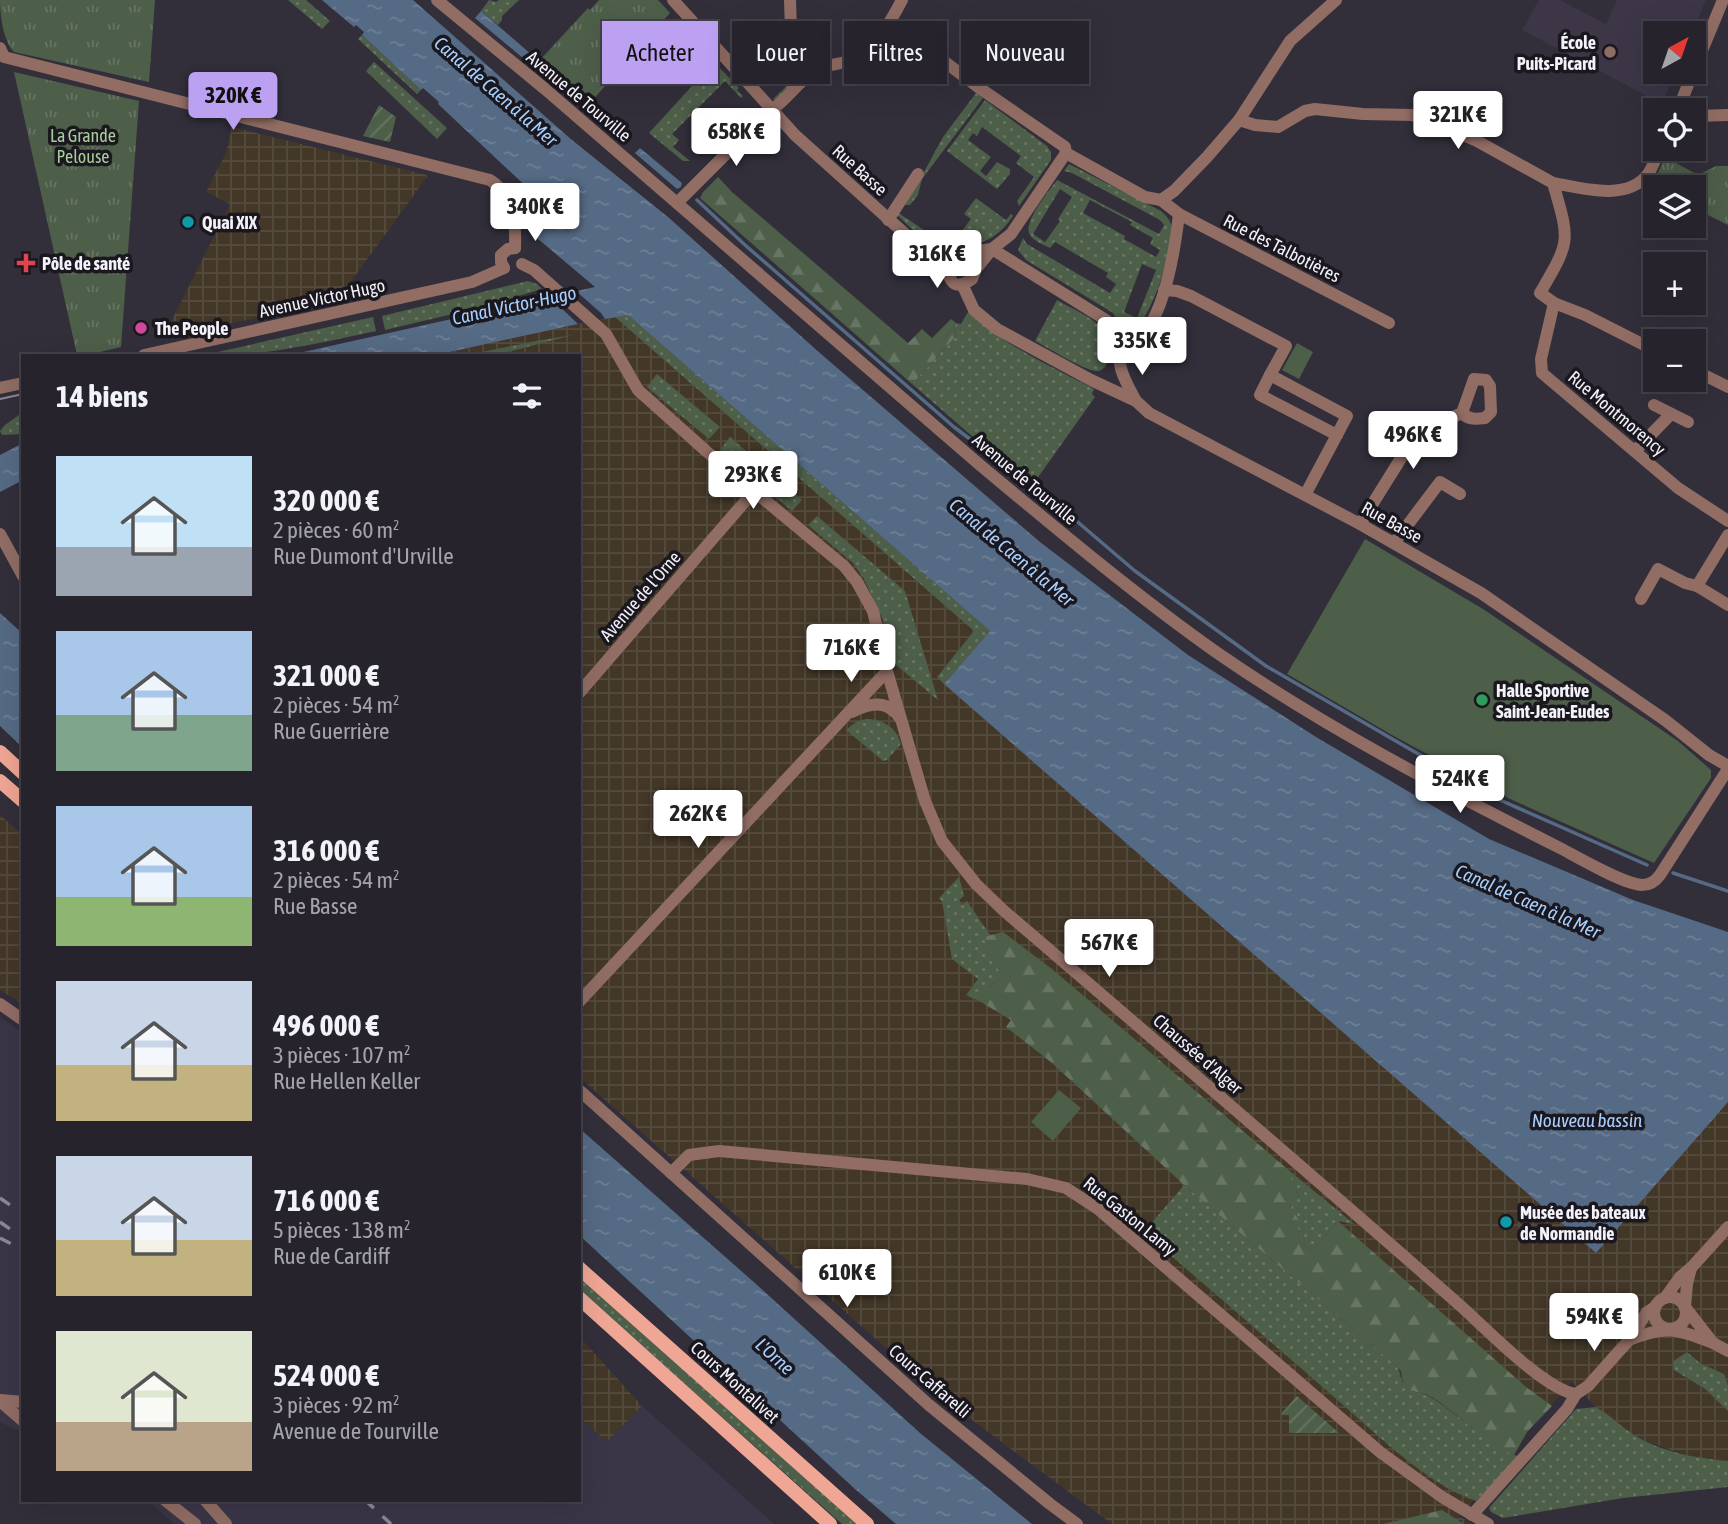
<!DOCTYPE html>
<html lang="fr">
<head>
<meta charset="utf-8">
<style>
  :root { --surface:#26232c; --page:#322f38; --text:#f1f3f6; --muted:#a4a4a9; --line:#424048; --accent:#bca0f2 }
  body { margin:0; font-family:"Asap Condensed",sans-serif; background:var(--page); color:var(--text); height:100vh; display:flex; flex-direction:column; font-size:26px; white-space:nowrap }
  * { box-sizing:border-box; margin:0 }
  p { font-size:23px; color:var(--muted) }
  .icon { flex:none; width:38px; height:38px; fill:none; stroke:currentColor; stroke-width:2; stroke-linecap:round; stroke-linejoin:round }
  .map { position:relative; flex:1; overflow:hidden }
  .drawer { position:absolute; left:21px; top:354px; width:560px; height:1148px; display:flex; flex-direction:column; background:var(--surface); border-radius:0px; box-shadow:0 7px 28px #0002,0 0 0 2px var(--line) }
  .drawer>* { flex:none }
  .guide { position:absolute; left:602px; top:21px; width:665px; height:63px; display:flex; gap:14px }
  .needle { width:46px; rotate:40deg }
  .fabs { position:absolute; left:1643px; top:21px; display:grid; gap:14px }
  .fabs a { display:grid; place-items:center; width:63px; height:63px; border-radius:0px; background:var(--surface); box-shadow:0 7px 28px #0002,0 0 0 2px var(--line); font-size:35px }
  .price { position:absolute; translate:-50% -60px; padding:0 16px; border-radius:7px; background:#fff; color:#222; font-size:23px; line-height:46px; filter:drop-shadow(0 2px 4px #0008) }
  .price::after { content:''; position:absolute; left:50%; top:42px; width:21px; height:16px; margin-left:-10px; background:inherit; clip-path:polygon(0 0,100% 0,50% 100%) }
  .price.active { background:var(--accent); color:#111 }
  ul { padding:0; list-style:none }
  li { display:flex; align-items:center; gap:21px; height:175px; padding:0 35px }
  li span { display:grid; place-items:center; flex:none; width:196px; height:140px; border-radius:0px; color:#555 }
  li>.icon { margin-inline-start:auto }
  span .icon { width:84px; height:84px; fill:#fffc; stroke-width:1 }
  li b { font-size:30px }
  h2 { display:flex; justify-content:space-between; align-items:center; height:84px; padding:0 35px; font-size:30px }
  .pill { padding:0 24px; border-radius:0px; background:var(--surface); box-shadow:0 7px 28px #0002,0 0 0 2px var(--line); font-size:24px; line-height:63px }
  .pill.active { background:var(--accent); color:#111 }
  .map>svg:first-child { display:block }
</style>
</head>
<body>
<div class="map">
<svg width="1728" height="1524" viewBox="0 0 1728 1524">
  <defs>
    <pattern id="industrial-grid" width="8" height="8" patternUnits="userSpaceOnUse" patternTransform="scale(1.75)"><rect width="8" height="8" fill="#433728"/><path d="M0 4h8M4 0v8" fill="none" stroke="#554b3d"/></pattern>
    <pattern id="grass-dots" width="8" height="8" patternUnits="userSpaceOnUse" patternTransform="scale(1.75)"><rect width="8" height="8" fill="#4d5e49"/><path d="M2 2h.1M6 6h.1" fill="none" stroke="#677664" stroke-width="1.8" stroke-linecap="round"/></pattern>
    <pattern id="forest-firs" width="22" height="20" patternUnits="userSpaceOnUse" patternTransform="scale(1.75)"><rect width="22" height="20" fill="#4d5e49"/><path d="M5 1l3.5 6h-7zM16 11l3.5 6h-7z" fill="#677664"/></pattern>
    <pattern id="park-tufts" width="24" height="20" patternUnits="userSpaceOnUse" patternTransform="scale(1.75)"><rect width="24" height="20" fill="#4d5e49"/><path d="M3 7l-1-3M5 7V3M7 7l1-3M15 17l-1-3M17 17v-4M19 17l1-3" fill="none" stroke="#677664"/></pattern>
    <pattern id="garden-furrows" width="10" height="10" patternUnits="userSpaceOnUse" patternTransform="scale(1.75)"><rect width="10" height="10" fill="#4d5e49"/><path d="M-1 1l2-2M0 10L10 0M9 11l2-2" fill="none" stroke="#677664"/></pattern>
    <pattern id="water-ripples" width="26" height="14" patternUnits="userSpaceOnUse" patternTransform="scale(1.75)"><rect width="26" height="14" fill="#556a84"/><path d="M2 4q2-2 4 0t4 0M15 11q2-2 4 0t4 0" fill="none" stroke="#6e8096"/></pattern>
  </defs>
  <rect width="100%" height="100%" fill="#322f3b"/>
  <g fill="#3a3648">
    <polygon points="0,1017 23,1033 23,1433 0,1422"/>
    <polygon points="642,1406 774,1524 175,1524 147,1500 579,1500 579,1417 607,1442"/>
  </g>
  <g fill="url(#industrial-grid)">
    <polygon points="232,127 427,175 427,177 347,287 350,298 163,338 230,204 206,192 226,153"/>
    <polygon points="628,315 1728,1069 1728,1385 1724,1374 1700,1363 1687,1352 1672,1362 1674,1370 1705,1389 1728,1411 1728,1461 1695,1458 1645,1441 1628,1431 1596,1407 1572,1382 1527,1432 1514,1455 1459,1516 1472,1524 1112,1524 945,1400 579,1077 579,355 436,355 578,324"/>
    <polygon points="0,815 23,835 23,1004 0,990"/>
    <polygon points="579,1336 642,1406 607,1442 579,1417"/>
  </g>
  <polygon fill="#3c3647" points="1539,0 1560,0 1606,24 1617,0 1706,0 1692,33 1656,33 1656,72 1675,72 1662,104 1522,30"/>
  <g fill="url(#grass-dots)" fill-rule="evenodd">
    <polygon points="288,0 306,0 330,21 322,29"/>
    <polygon points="489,0 496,2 499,0 519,0 502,16 502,20 498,25 481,11"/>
    <path d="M780,18C782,34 786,41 798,52L800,50L818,62L776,102L773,99L799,74L765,35Z"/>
    <polygon points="362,35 421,90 417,94 358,39"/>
    <polygon points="374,62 447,128 437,139 366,71"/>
    <polygon points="714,62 739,88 737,90 743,96 741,98 725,81 672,134 679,140 673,147 690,161 683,161 649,133"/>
    <polygon points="976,93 983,98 922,179 918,195 910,205 902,205 918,183 943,137"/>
    <polygon points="985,100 1047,146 1051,152 1051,160 1019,206 1017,201 1034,177 1016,163 1021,156 982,127 977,136 973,133 968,140 991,157 980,171 986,176 997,162 1010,169 1010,174 997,189 947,151"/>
    <path d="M1069,164L1161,211C1165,215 1169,218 1171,224C1177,247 1149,322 1130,336L1125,335L1113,313L1026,260L1018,250L1023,238L1027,244L1110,293L1116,284L1106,277L1108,273L1055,242L1050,248C1044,245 1034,241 1030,235C1022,223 1049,191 1057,180L1159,234L1164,225L1160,220L1072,173L1064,171ZM1060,189L1072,197L1058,219L1060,221L1045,242L1033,234ZM1090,200L1132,222L1130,225L1153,238L1150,244L1160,250L1156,257L1124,239L1125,236L1083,213ZM1142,264L1156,270L1137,318L1124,312Z"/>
    <path d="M976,198L1006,220L1011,214L1013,216C999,236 987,243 963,246C953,247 944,249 935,245C921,240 907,224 896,214L897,212L936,238L940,235L952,244L971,219L964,214Z"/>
    <polygon points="528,281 537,284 542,289 478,308 385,330 382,316"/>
    <path d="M1057,300C1081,314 1117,325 1109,359C1107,365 1104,370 1098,371C1088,373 1047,347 1035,341Z"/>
    <path d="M968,312C1005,346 1050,366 1094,389L1092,394L1095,397L1034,483L988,450L912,384L957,335L954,330L956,323L961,324Z"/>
    <polygon points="628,315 990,631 944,684 937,677 974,631 615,317"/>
    <path d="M373,317L376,331C324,342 271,355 217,355L218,352Z"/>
    <polygon points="573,335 496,355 467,355 536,341"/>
    <polygon points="657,374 720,427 709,439 647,387"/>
    <polygon points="23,412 23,434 2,435 0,431 5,425"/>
    <polygon points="730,437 802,500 792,511 720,450"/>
    <polygon points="817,516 905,591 938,700 896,665 882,618 864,579 853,563 808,525"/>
    <path d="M866,719C883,719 896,727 901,744L887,760L883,761L846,730L856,722Z"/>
    <polygon points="959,877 964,896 959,900 962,905 967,901 990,935 987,936 986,951 1003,976 988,988 979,1001 966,995 978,979 952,959 942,901 939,898"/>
    <path d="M1291,1172L1354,1224L1338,1221L1312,1251L1299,1241C1300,1227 1290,1214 1290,1200L1299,1196L1291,1179Z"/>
    <path d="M1184,1185L1394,1364C1402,1372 1399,1376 1403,1383C1410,1395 1422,1391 1432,1398C1463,1417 1485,1444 1520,1457L1476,1501C1429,1486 1372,1430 1334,1397C1271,1342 1207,1287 1144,1232Z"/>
    <polygon points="579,1276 859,1524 842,1524 579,1290"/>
    <polygon points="1687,1352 1700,1363 1724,1374 1728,1385 1728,1411 1705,1389 1674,1370 1672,1362"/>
    <path d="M1596,1407C1607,1413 1616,1422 1627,1430C1655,1451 1694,1458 1728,1461V1487L1623,1498L1503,1518L1491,1512L1489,1508L1576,1409Z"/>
  </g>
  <g fill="url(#forest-firs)">
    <polygon points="718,177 732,192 908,343 922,329 932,338 951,319 956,323 954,330 957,335 912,384 700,198 703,192"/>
    <path d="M1003,932L1052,969L1291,1172V1179L1299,1196L1291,1200L1290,1207L1298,1219L1299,1241L1312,1251L1338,1221L1526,1387L1552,1406L1527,1432L1514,1455C1480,1442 1460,1413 1430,1396C1421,1391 1415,1394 1404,1387L1401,1371L1394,1364L1184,1185L1052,1063L1006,1027L1011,1020L979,1001L988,988L1003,976C995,964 980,950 987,936Z"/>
    <polygon points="1442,1510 1464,1524 1383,1524"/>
  </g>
  <g fill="url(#park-tufts)">
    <path d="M0,0H155L149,82L14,52C3,41 0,15 0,0Z"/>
    <polygon points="599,0 658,0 670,13 590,103 540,60 588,8 590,10"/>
    <polygon points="14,72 139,101 121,347 87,355 77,355"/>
    <polygon points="1665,157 1698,175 1716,166 1728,166 1728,225 1694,208 1694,187 1656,187 1655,191 1650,191"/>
  </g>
  <g fill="url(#garden-furrows)">
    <polygon points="379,105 396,117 390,142 363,136"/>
    <polygon points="1297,1396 1339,1433 1289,1433 1289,1415 1282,1415 1282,1413"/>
  </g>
  <g fill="#4d5e49">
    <polygon points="1297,343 1313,352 1299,379 1282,370"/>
    <polygon points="1365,539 1483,609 1678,741 1711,770 1711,778 1654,863 1510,799 1392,735 1287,674"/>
    <polygon points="1059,1090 1081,1108 1053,1141 1031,1122"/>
  </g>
  <g fill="url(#water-ripples)">
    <polygon points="322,0 413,0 572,140 668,217 821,354 1040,542 1188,655 1316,737 1489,839 1633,900 1728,932 1728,1102 1596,1253 944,684 990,631 628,315 578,324 436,355 290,355 595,287 537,238 537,210 532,192 438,104 439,102 423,88 421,90 362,35 364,32 356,25 354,27"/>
    <polygon points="481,11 576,93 590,103 584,109 475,18"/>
    <polygon points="640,148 682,183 681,187 677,189 635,153"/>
    <polygon points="23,443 23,480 0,492 0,455"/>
    <polygon points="0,613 23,634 23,748 0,726"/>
    <polygon points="579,1128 756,1284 920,1433 1032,1524 896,1524 855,1489 579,1235"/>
  </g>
  <polygon fill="#322f3b" points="577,292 601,313 605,319 578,324 551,298"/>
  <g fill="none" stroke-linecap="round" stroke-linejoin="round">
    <g stroke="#556a84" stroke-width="3.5">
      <polyline points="697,200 745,245 954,427 1066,512 1135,571 1266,666 1491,796 1647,865"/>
      <polyline points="1673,873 1728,891"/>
    </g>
    <g stroke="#916d64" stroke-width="12">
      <path d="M437,0L545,89L980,465C1057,529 1134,594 1216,652C1324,727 1443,789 1560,848C1579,858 1623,884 1642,885C1650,885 1655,882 1660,875L1728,769"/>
      <path d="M673,0L795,135L923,250C929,254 938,258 943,264C950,273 949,295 972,279L976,269L992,249L1011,234L1066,153"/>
      <polyline points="790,0 791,31 827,65"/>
      <polyline points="891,21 978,87 1065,147 1066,153 1145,197 1161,200 1179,214 1389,323"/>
      <path d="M0,48L4,57L490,180C514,196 516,222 515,248"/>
      <polyline points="1694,70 1723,0"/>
      <polyline points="1678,110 1693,72"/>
      <polyline points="1694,116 1728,115"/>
      <path d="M1239,120L1255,125L1278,127L1305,111L1315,109L1363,114L1412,115L1431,121L1477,141L1553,183C1570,242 1571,240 1540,293L1554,303L1585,315L1656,351"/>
      <path d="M1553,183C1581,188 1627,202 1648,174C1653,167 1656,157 1660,149"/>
      <polyline points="1161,200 1174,191 1207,157 1239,120 1290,41 1336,0"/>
      <path d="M677,203L766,114C785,103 797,82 816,70C826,64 838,65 848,61C875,49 889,25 902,0"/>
      <polyline points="888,220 918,174"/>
      <path d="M992,249L1106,320C1118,335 1117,346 1120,364C1122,377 1130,390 1136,401"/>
      <path d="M522,264L534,270L606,334L638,390L706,451L844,566L857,582L873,611L887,671L925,801L942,841L976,884L1003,910C1157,1042 1311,1174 1463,1308C1487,1330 1547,1391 1576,1394"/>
      <polyline points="945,266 951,257 955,254 992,249"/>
      <polyline points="504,268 501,262 501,255 508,249 515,248"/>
      <polyline points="962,284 974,310 997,329 1091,380 1136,401 1149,413 1360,524 1481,593 1665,720 1709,755 1728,766"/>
      <polyline points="1164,290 1177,291 1191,296 1286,346 1270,375 1347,416 1305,495"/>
      <polyline points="1554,303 1541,359 1542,373 1678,488 1728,521"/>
      <path d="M1118,349C1127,344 1136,343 1142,336C1166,310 1175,248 1179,214"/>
      <polyline points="144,355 472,282 504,268"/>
      <polyline points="1694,370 1728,387"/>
      <polyline points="1270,375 1260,395 1337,435"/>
      <polyline points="0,388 23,383"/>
      <polyline points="1654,405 1688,422"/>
      <polyline points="1635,451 1671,414"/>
      <path d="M1360,524L1403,455L1417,440L1433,426L1462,413L1474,379L1486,380L1490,386L1491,412L1485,418C1477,419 1468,420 1462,413"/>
      <polyline points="0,534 23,576"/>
      <polyline points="1394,543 1440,482 1460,494"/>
      <polyline points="1697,586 1728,535"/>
      <polyline points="1641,599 1658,569 1685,583 1697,586 1728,605"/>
      <polyline points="579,693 755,490"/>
      <path d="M852,712C869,703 887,699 900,718"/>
      <polyline points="579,1002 887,671"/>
      <polyline points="0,1004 23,1020"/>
      <polyline points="579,1090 929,1405 1050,1504 1077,1524"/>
      <polyline points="671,1173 689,1155 719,1151 1027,1179 1066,1188 1098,1209 1380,1452 1442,1497 1488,1524"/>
      <polyline points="1691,1268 1728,1227"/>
      <circle cx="1670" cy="1313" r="16"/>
      <path d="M1655,1307L1647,1312L1629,1340C1666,1325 1677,1329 1713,1343L1685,1307L1687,1284L1691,1268L1680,1277L1665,1298"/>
      <polyline points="1713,1343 1728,1351"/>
      <polyline points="0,1400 23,1402"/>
      <polyline points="0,1401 23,1421"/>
      <polyline points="165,1500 195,1524"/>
      <polyline points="205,1500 226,1524"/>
      <polyline points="1472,1515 1567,1409 1576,1394 1588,1386 1629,1340"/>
    </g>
    <g stroke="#f0a694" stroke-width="14">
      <polyline points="0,752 23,773"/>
      <polyline points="0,781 23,801"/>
      <polyline points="579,1268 867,1524"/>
      <polyline points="579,1298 830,1524"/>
    </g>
    <polyline stroke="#8c8993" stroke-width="2" points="0,399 23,394"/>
    <g stroke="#8c8993" stroke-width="3.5" stroke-dasharray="12 12" stroke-linecap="butt">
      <polyline points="0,1198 23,1214"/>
      <polyline points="0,1222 23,1238"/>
      <polyline points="0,1238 23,1250"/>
      <polyline points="365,1500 391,1524"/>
    </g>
  </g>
  <circle fill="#8d6e63" stroke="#1a181e" stroke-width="2.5" cx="1610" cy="52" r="7"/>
  <g fill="#0f9aa8" stroke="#1a181e" stroke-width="2.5">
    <circle cx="188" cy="222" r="7"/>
    <circle cx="1506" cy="1222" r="7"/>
  </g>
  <path fill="#e0444e" stroke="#1a181e" stroke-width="2.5" d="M22.5 252.5h7v7h7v7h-7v7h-7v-7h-7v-7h7z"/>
  <circle fill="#d1479c" stroke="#1a181e" stroke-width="2.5" cx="141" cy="328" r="7"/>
  <circle fill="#2e9e5b" stroke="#1a181e" stroke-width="2.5" cx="1482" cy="700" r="7"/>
  <g text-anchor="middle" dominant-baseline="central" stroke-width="7" stroke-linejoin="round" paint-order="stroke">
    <g font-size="18" font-weight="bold" fill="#f3f1f9" stroke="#1a181e" text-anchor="start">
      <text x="1596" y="42" text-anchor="end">École<tspan x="1596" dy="21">Puits-Picard</tspan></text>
      <text x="202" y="222">Quai XIX</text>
      <text x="42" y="263">Pôle de santé</text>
      <text x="155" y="328">The People</text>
      <text x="1496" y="690">Halle Sportive<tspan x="1496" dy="21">Saint-Jean-Eudes</tspan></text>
      <text x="1520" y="1212">Musée des bateaux<tspan x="1520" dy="21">de Normandie</tspan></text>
    </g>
    <g font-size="18" fill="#f3f1f9" stroke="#1a181e">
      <text transform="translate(579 96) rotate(40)">Avenue de Tourville</text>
      <text transform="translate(860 170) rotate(42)">Rue Basse</text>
      <text transform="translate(1282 248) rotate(27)">Rue des Talbotières</text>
      <text transform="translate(322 298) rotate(-12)">Avenue Victor Hugo</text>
      <text transform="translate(1617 413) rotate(40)">Rue Montmorency</text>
      <text transform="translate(1025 479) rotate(40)">Avenue de Tourville</text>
      <text transform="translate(1392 522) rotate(29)">Rue Basse</text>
      <text transform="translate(640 596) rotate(-49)">Avenue de l'Orne</text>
      <text transform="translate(1198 1054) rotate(41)">Chaussée d'Alger</text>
      <text transform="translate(1130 1216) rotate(39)">Rue Gaston Lamy</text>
      <text transform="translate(930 1381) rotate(41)">Cours Caffarelli</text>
      <text transform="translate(735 1382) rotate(42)">Cours Montalivet</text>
    </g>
    <g font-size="18" fill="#a7cd9c" stroke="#1a181e">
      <text x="83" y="135">La Grande<tspan x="83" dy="21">Pelouse</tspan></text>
    </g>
    <g font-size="19" font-style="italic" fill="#a8cffe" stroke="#1a181e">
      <text transform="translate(496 91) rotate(41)">Canal de Caen à la Mer</text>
      <text transform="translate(514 305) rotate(-12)">Canal Victor-Hugo</text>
      <text transform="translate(1012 552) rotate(40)">Canal de Caen à la Mer</text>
      <text transform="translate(1528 901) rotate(24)">Canal de Caen à la Mer</text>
      <text x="1587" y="1120">Nouveau bassin</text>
      <text transform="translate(775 1356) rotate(42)">L'Orne</text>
    </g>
  </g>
</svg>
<div class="fabs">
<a><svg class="needle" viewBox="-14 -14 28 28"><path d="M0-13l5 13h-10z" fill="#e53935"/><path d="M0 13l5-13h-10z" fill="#a4a4a9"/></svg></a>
<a><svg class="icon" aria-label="locate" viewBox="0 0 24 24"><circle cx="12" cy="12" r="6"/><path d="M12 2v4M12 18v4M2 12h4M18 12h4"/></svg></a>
<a><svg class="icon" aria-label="layers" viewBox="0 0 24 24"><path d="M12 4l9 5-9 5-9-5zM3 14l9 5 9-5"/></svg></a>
<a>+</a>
<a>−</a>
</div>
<b class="price active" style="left:233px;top:132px">320K €</b>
<b class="price" style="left:1458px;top:151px">321K €</b>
<b class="price" style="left:736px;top:168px">658K €</b>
<b class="price" style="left:535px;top:243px">340K €</b>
<b class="price" style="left:937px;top:290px">316K €</b>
<b class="price" style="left:1142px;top:377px">335K €</b>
<b class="price" style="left:1413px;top:471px">496K €</b>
<b class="price" style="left:753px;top:511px">293K €</b>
<b class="price" style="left:851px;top:684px">716K €</b>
<b class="price" style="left:1460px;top:815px">524K €</b>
<b class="price" style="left:698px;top:850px">262K €</b>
<b class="price" style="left:1109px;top:979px">567K €</b>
<b class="price" style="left:847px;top:1309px">610K €</b>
<b class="price" style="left:1594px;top:1353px">594K €</b>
<div class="guide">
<a class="pill active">Acheter</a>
<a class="pill">Louer</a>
<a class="pill">Filtres</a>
<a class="pill">Nouveau</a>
</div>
<section class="drawer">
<h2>14 biens<svg class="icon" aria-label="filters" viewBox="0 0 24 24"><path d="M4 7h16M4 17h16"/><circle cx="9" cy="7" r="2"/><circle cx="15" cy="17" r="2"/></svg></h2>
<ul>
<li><span style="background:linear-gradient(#bfe0f5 65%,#9aa5b1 0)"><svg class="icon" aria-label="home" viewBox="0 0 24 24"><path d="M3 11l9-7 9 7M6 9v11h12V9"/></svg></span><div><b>320 000 €</b><p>2 pièces · 60 m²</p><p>Rue Dumont d'Urville</p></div></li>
<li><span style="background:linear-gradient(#a9c7e8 60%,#7fa58c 0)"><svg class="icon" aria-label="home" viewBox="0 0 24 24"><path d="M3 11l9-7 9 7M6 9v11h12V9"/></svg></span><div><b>321 000 €</b><p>2 pièces · 54 m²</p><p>Rue Guerrière</p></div></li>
<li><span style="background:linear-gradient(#a9c7e8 65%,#8fb573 0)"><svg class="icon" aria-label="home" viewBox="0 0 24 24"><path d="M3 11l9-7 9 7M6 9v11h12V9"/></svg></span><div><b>316 000 €</b><p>2 pièces · 54 m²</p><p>Rue Basse</p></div></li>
<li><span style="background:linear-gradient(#c9d6e8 60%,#c2b280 0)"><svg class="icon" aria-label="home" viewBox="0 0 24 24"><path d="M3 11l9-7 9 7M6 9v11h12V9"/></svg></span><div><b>496 000 €</b><p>3 pièces · 107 m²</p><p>Rue Hellen Keller</p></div></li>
<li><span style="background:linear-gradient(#c9d6e8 60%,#c2b280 0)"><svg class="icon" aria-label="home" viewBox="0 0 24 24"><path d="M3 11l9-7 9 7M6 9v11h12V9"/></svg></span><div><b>716 000 €</b><p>5 pièces · 138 m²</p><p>Rue de Cardiff</p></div></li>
<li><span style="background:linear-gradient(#dfe7d0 65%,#b9a48a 0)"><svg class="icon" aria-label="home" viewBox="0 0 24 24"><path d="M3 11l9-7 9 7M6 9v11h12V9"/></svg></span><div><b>524 000 €</b><p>3 pièces · 92 m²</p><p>Avenue de Tourville</p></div></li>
</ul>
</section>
</div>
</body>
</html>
